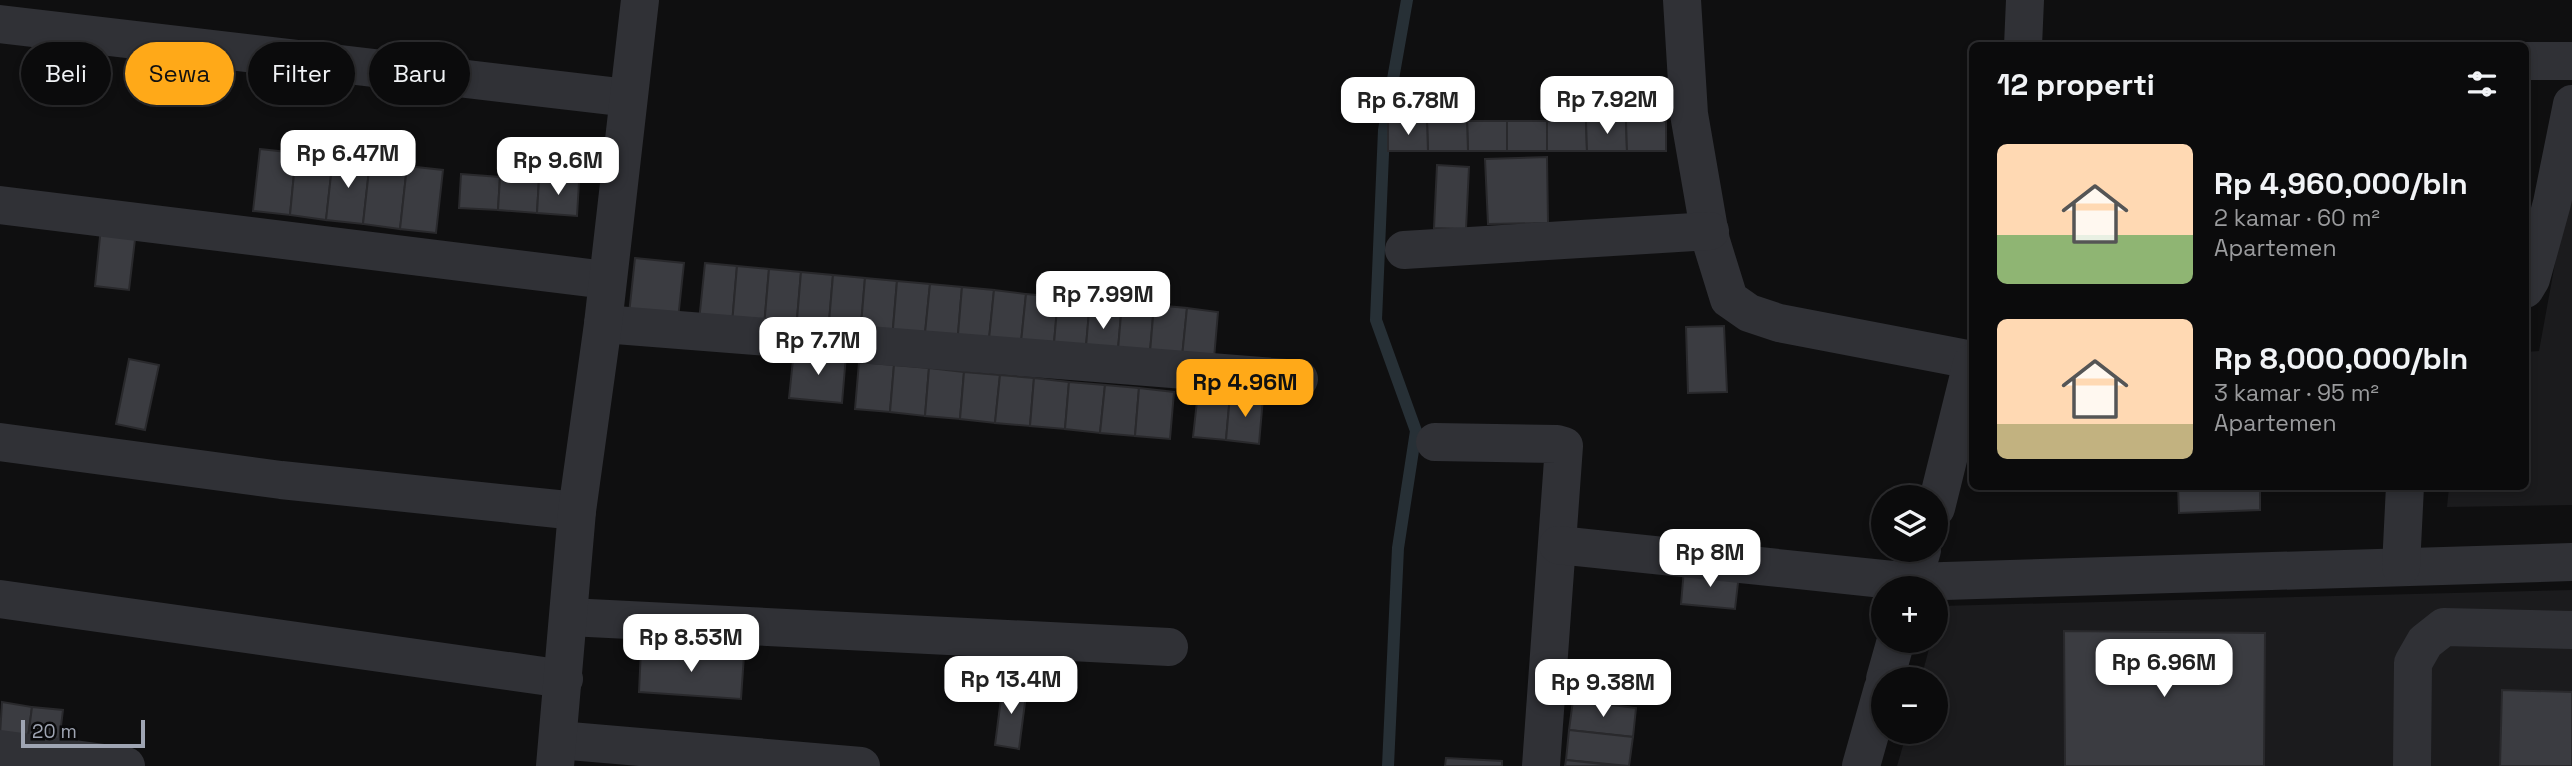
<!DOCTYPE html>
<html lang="id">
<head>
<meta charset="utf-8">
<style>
  :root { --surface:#0b0b0c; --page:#19191a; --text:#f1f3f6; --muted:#9a9b9d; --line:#2b2b2d; --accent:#ffa918 }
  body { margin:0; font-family:"Space Grotesk",sans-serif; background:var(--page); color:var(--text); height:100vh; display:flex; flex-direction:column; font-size:26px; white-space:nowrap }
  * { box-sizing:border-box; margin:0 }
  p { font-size:23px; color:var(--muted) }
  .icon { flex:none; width:38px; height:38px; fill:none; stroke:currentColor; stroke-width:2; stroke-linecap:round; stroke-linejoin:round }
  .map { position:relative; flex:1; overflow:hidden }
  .details { position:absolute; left:1969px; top:42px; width:560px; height:448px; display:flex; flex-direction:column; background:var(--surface); border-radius:10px; box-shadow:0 4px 10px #0003,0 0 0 2px var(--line) }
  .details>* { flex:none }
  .hud { position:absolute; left:21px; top:42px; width:665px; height:63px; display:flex; gap:14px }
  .buttons { position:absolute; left:1871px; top:485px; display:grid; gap:14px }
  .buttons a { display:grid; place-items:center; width:77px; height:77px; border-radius:50%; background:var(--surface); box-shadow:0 4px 10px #0003,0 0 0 2px var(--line); font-size:35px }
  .scale { position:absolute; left:21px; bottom:18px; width:124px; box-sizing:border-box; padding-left:7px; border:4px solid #9fa5b3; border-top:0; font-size:19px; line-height:24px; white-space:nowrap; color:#9fa5b3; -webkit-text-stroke:5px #0a0a0b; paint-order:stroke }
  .price { position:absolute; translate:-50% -60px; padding:0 16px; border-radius:14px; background:#fff; color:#222; font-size:23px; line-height:46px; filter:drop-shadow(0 2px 4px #0008) }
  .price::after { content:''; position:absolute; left:50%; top:42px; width:21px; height:16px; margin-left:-10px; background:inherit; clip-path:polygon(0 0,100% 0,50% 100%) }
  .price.active { background:var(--accent); color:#111 }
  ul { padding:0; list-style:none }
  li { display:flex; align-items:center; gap:21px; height:175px; padding:0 28px }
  li span { display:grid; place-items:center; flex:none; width:196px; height:140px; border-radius:10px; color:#555 }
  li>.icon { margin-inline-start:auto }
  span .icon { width:84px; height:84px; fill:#fffc; stroke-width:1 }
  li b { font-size:30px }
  h2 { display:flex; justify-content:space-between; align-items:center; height:84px; padding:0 28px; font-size:30px }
  .tag { padding:0 24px; border-radius:32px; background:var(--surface); box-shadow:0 4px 10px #0003,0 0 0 2px var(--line); font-size:24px; line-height:63px }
  .tag.active { background:var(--accent); color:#111 }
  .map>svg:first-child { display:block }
</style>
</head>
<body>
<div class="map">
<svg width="2572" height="766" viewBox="0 0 2572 766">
  <rect width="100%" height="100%" fill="#0f0f10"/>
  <g fill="#1b1b1d">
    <polygon points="2572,170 2572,505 2447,507 2449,487 2525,486 2525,352 2539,351"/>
    <polygon points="2572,590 2572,766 1897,766 1907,732 1936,732 1936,679 1921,679 1931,641 1936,640 1940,606"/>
  </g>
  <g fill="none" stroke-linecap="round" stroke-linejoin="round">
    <polyline stroke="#273036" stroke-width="12" points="1388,766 1398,548 1416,431 1376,320 1384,130 1407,0"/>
  </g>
  <g fill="#3b3c41" stroke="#29292c" stroke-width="2">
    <polygon points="1467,121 1507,121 1507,151 1468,151"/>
    <polygon points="1467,121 1468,151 1428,151 1427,122"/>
    <rect x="1507" y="121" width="40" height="30"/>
    <polygon points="1547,121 1586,121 1587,151 1547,151"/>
    <polygon points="1586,121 1626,121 1627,151 1587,151"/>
    <polygon points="1626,121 1666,121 1666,151 1627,151"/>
    <polygon points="1388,122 1427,122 1428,151 1388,151"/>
    <polygon points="260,149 296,153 290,215 253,211"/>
    <polygon points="296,153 333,157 326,220 290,215"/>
    <polygon points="333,157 370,161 363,224 326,220"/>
    <polygon points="1547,157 1548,223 1488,224 1485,159"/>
    <polygon points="370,161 407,166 400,229 363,224"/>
    <polygon points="1437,165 1469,167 1466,229 1434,228"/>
    <polygon points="407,166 443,170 436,233 400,229"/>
    <polygon points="461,174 500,177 498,210 459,208"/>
    <polygon points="500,177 539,179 537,213 498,210"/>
    <polygon points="539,179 579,182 577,216 537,213"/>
    <polygon points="101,227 136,231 129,290 95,286"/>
    <polygon points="635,258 684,263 678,319 629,314"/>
    <polygon points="705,263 737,266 732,324 699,321"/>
    <polygon points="737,266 769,269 764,327 732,324"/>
    <polygon points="769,269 801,272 796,331 764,327"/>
    <polygon points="801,272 833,275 828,334 796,331"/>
    <polygon points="833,275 865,278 860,337 828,334"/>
    <polygon points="865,278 897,281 892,340 860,337"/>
    <polygon points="897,281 930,284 924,343 892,340"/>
    <polygon points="930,284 962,287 957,346 924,343"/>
    <polygon points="962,287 994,290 988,349 957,346"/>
    <polygon points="994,290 1026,294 1020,352 988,349"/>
    <polygon points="1026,294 1058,297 1053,355 1020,352"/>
    <polygon points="1058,297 1090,300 1085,358 1053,355"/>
    <polygon points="1090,300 1122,303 1117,361 1085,358"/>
    <polygon points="1122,303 1154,305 1149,364 1117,361"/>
    <polygon points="1154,305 1187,308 1181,367 1149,364"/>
    <polygon points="1187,308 1218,312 1213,370 1181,367"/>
    <polygon points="1724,326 1727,392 1688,393 1686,327"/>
    <polygon points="794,350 846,355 842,403 789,398"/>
    <polygon points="129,359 159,365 145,430 116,424"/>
    <polygon points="859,362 894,365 890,412 855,409"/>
    <polygon points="894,365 929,368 925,416 890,412"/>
    <polygon points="929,368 964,372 960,419 925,416"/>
    <polygon points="964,372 1000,375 995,423 960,419"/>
    <polygon points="1000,375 1034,378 1030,426 995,423"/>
    <polygon points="1034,378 1069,382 1065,429 1030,426"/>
    <polygon points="1069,382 1105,385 1100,433 1065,429"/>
    <polygon points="1105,385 1139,388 1135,436 1100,433"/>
    <polygon points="1139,388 1174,392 1170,439 1135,436"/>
    <polygon points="1198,392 1230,395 1226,440 1193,437"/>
    <polygon points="1230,395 1263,398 1259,444 1226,440"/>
    <polygon points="2178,486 2260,486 2260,510 2179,513"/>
    <polygon points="1684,569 1739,574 1735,609 1681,604"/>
    <polygon points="2064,631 2265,633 2264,766 2065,766"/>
    <polygon points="641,649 744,655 741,699 639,692"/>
    <polygon points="1003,683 1027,687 1019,749 995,745"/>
    <polygon points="2502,690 2572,692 2572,766 2500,766"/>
    <polygon points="1573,700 1636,708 1633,737 1569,730"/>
    <polygon points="2,702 32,707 28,738 0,735"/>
    <polygon points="32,707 63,710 59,742 28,738"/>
    <polygon points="1569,730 1633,737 1629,766 1566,760"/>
    <polygon points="1446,758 1502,761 1502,766 1445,766"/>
    <polygon points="1566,760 1620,766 1565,766"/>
  </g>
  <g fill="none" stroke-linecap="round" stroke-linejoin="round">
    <g stroke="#303136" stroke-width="38">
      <polyline points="1682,0 1689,114 1711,241 1729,299 1749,313 1779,323 1972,360"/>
      <polyline points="0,24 628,98"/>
      <polyline points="2023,46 2025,0"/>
      <polyline points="2525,61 2572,61"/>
      <polyline points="0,205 606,280"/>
      <polyline points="1404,250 1710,231"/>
      <polyline points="2525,289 2531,279 2552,203 2572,104"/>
      <polyline points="603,324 1299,379"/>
      <polyline points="0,442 281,480 577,511"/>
      <polyline points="1435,442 1557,444 1564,446 1541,766"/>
      <polyline points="1936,508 1972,363"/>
      <polyline points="1558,545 1912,582 2572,562"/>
      <polyline points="2401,567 2405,486"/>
      <polyline points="1911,588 1922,550"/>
      <polyline points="0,599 564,679"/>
      <polyline points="569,617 1169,647"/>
      <polyline points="1885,679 1896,640"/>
      <polyline points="558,740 861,766"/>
      <polyline points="0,749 126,766"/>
      <polyline points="555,766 577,511 603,324 640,0"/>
      <polyline points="1861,766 1883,688"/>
      <polyline points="2412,766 2413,663 2425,642 2444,627 2572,630"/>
    </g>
  </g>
</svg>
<div class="buttons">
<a><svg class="icon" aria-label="layers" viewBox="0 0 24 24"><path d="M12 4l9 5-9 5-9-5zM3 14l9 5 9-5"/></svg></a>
<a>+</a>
<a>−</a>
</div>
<div class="scale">20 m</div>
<b class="price" style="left:1607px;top:136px">Rp 7.92M</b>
<b class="price" style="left:1408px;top:137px">Rp 6.78M</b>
<b class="price" style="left:348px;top:190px">Rp 6.47M</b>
<b class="price" style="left:558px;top:197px">Rp 9.6M</b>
<b class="price" style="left:1103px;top:331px">Rp 7.99M</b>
<b class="price" style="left:818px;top:377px">Rp 7.7M</b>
<b class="price active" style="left:1245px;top:419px">Rp 4.96M</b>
<b class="price" style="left:1710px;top:589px">Rp 8M</b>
<b class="price" style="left:691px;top:674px">Rp 8.53M</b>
<b class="price" style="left:2164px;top:699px">Rp 6.96M</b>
<b class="price" style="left:1011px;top:716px">Rp 13.4M</b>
<b class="price" style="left:1603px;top:719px">Rp 9.38M</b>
<div class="hud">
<a class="tag">Beli</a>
<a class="tag active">Sewa</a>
<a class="tag">Filter</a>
<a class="tag">Baru</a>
</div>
<section class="details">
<h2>12 properti<svg class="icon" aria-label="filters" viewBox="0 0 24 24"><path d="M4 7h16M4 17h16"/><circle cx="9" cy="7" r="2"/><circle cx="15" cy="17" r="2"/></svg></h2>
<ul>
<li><span style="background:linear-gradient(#ffd9b3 65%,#8fb573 0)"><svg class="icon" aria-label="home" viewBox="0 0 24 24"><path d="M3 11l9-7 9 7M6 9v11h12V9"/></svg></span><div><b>Rp 4,960,000/bln</b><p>2 kamar · 60 m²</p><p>Apartemen</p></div></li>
<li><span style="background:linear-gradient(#ffd9b3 75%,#c2b280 0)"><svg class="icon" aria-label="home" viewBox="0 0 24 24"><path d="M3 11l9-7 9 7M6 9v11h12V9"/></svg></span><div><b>Rp 8,000,000/bln</b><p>3 kamar · 95 m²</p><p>Apartemen</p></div></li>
</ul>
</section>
</div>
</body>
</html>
